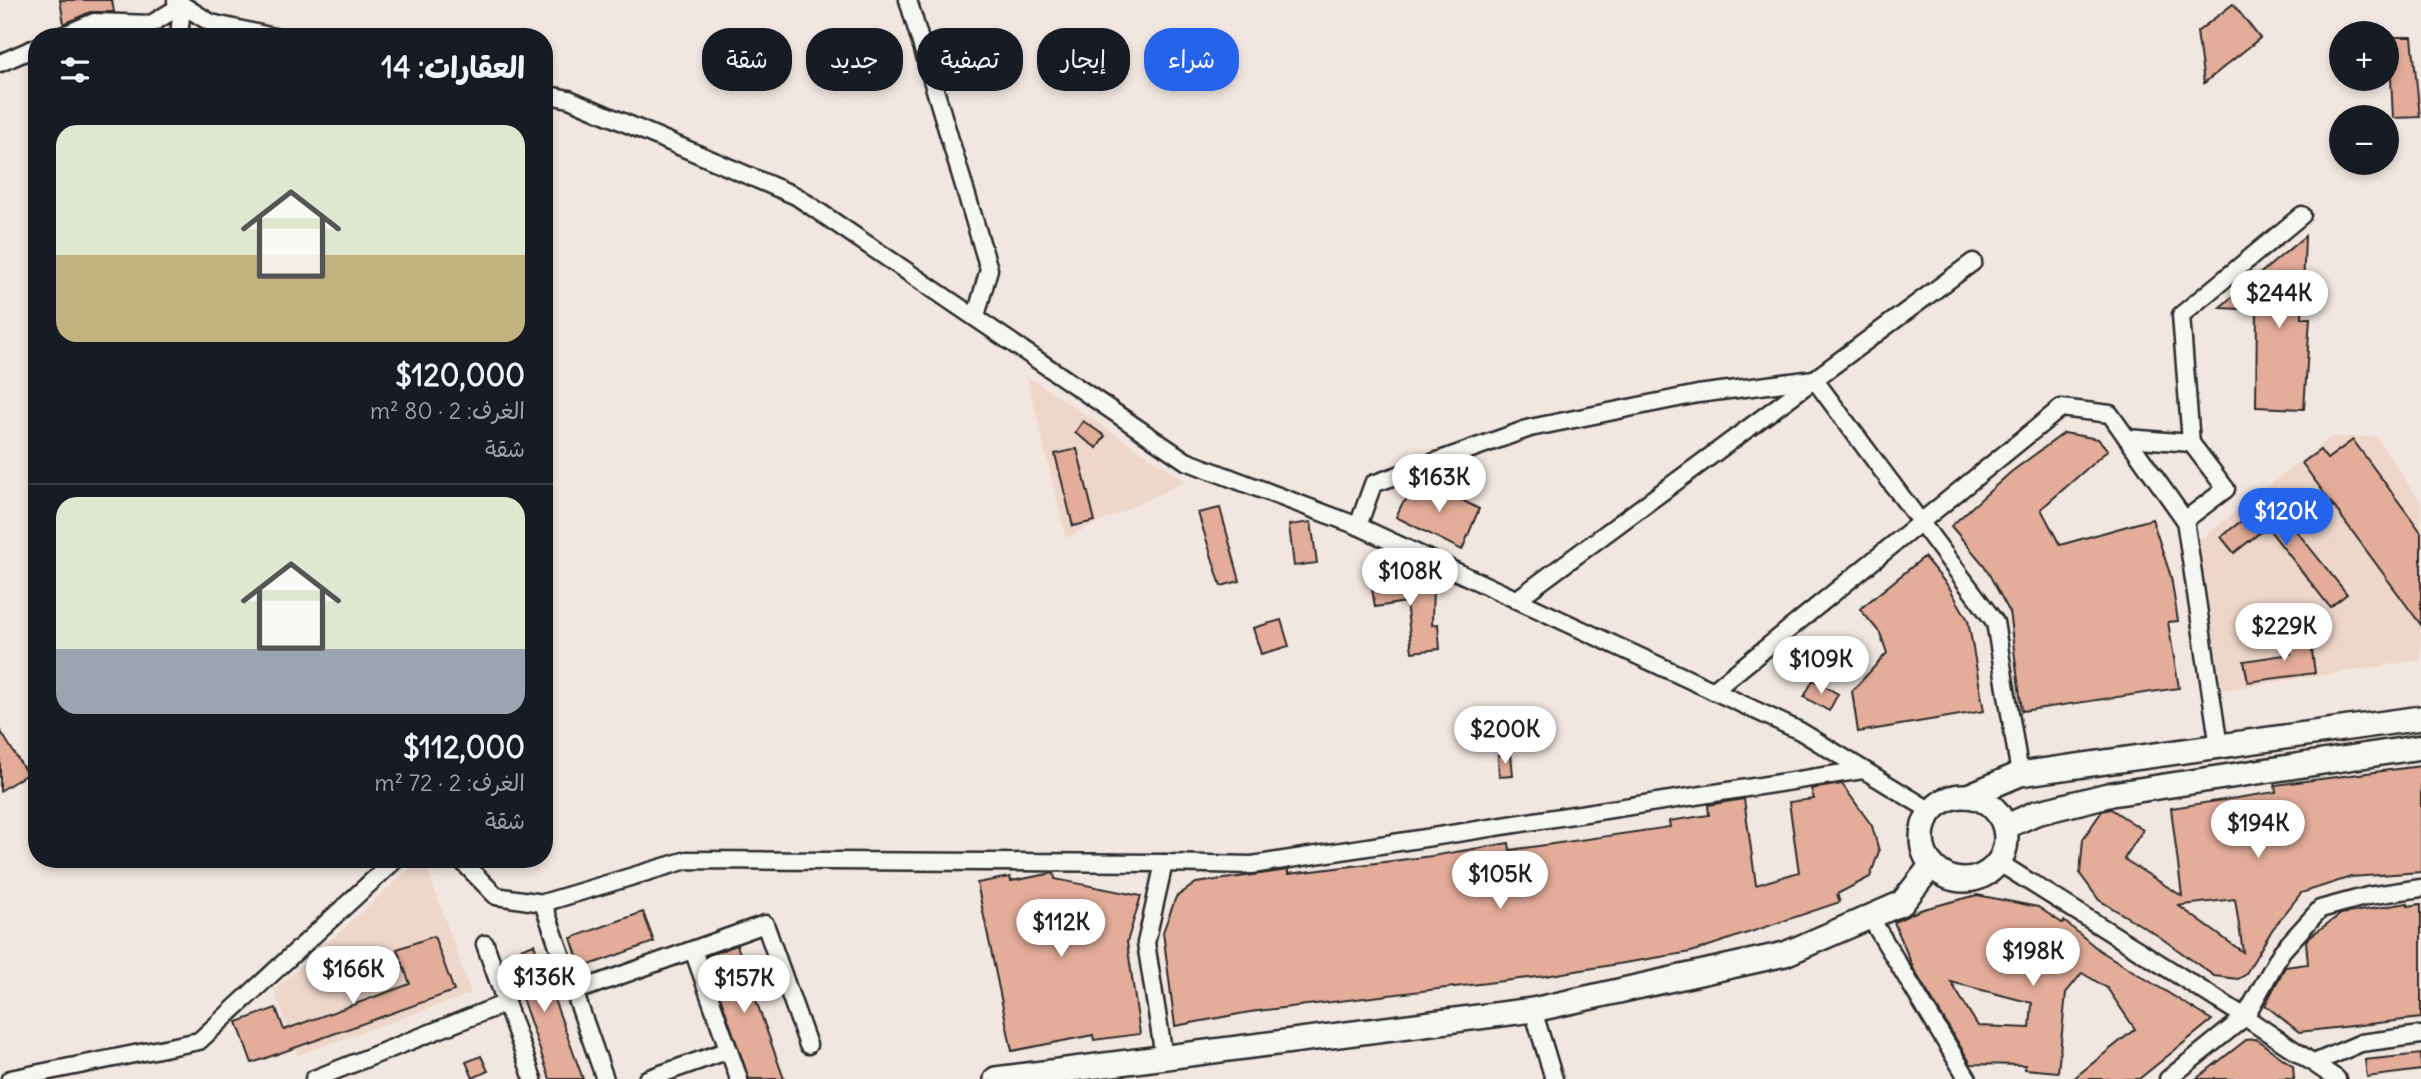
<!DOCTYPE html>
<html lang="ar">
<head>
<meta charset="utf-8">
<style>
  :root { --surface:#171b24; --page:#20242c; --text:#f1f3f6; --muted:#9ea1a6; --line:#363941; --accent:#2563eb }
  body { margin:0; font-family:Delius,"Playpen Sans Arabic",sans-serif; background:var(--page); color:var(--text); direction:rtl; height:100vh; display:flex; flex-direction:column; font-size:26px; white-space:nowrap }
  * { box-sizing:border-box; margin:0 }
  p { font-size:23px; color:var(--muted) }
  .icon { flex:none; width:38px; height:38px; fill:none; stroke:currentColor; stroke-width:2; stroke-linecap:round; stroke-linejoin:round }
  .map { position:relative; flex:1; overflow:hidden; direction:ltr }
  .side { position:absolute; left:28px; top:28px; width:525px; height:840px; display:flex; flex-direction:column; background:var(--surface); border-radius:28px; box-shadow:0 4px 10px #0003; direction:rtl }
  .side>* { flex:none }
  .top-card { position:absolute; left:574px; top:28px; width:665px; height:63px; direction:rtl; display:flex; gap:14px }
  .controls { position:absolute; left:2329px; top:21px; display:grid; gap:14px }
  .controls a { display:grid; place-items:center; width:70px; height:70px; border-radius:50%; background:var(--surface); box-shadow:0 4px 10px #0003; font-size:35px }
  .price { position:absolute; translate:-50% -60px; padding:0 16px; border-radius:24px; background:#fff; color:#222; font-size:23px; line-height:46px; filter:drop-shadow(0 2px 4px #0008) }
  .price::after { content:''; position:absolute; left:50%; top:42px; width:21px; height:16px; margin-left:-10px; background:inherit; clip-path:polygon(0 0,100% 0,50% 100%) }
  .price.active { background:var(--accent); color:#fff }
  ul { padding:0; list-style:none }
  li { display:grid; align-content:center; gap:14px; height:371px; padding:0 28px }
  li+li { border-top:2px solid var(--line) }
  li span { display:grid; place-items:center; height:217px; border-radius:21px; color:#555 }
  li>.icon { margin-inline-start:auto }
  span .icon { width:126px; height:126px; fill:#fffc; stroke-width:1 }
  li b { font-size:30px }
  h2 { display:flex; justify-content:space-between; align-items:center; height:84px; padding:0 28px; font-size:30px }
  .chip { padding:0 24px; border-radius:28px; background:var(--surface); box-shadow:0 4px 10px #0003; font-size:24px; line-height:63px }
  .chip.active { background:var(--accent); color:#fff }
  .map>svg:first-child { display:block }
</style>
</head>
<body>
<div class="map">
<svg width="2421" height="1079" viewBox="0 0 2421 1079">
  <rect width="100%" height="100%" fill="#f2e7e0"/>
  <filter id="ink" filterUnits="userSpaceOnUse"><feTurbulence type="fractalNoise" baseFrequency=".0143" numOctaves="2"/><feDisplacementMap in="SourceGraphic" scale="14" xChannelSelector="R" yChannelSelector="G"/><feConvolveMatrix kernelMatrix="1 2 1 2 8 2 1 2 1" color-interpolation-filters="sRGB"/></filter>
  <g filter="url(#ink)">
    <g fill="#eed6cb">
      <polygon points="1027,376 1186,481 1066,538"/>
      <polygon points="2331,437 2376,437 2421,502 2421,660 2222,690 2199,540"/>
      <polygon points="421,859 424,859 471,994 297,1055 274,990"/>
    </g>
    <g fill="#e4ad9a" stroke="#2b2b2b" stroke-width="2" fill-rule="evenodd">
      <polygon points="60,0 112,0 114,12 90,12 64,24"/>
      <polygon points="2233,4 2260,38 2204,83 2197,32"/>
      <polygon points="2389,37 2412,37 2420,117 2393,118"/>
      <polygon points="2305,236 2302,318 2310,318 2304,409 2256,407 2257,310 2219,308"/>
      <polygon points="1083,421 1105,436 1097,448 1075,433"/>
      <polygon points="2064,433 2098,439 2108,450 2041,509 2060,545 2152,519 2171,577 2178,621 2168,622 2179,688 2022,711 2009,611 1984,565 1951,526 2011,472"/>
      <polygon points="2353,440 2421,532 2421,625 2302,463 2320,450 2327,459"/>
      <polygon points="1077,449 1095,521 1073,526 1055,454"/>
      <polygon points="1426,481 1479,509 1462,550 1396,517 1402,504"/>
      <polygon points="2270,498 2347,594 2330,607 2267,527 2234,553 2221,537"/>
      <polygon points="1220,508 1240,581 1221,586 1198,513"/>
      <polygon points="1311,522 1317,563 1294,566 1289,525"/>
      <polygon points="1924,557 1949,587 1968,620 1984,711 1858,732 1852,691 1887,653 1880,633 1860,609"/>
      <polygon points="1391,573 1392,580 1433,581 1432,625 1438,624 1440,649 1412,652 1406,602 1375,607 1370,576"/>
      <polygon points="1281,620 1289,646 1261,654 1253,628"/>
      <polygon points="2310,636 2315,673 2248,682 2244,661 2291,654 2289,639"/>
      <polygon points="1813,680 1838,694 1829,711 1804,697"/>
      <polygon points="0,730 27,774 0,791"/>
      <polygon points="1511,754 1513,776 1499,777 1498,755"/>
      <path d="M2421,766V872L2351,877L2301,893L2272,930L2245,975L2238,979L2214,976L2157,935L2099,900L2080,874L2083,839L2102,811L2111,809L2143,830L2124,859L2182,896L2171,808L2276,792L2275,785ZM2235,899L2243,952L2179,906L2183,905Z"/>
      <polygon points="1842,784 1872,826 1879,851 1870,877 1837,894 1840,902 1691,952 1545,976 1250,1012 1175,1026 1163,932 1176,897 1196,883 1288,870 1288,874 1432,856 1509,843 1510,850 1670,827 1669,821 1709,815 1708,805 1744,799 1756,885 1799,872 1789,802 1814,799 1811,789"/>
      <polygon points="1054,873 1055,879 1141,896 1127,942 1140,1034 1094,1040 1093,1035 1012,1051 977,883 1010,877 1011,881"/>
      <path d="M1977,895L2038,907L2062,923L2064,921L2099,950L2212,1020L2139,1079H2073L2135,1029L2107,988L2082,973L2066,993L2058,1072L2025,1069V1065L1971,1064L1914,970L1894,922L1920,910ZM1951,982L2032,1003L2030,1028L1978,1026Z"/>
      <polygon points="2408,903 2408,906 2421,904 2421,1018 2299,1032 2265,1005 2285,967 2308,964 2306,941 2309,937 2341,914"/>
      <polygon points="643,912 654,942 581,968 571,938"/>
      <polygon points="434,936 454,991 252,1063 237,1022 276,1008 284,1030 410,984 397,949"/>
      <polygon points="534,944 551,991 583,1079 550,1079 523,1001 506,954"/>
      <polygon points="737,945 753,992 784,1079 749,1079 706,956"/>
      <polygon points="2256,1039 2293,1066 2294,1079 2196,1079 2246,1040"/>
      <polygon points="2421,1054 2421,1070 2367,1077 2365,1060"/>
      <polygon points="481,1056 488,1071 473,1078 466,1062"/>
    </g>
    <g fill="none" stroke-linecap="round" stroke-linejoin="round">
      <g stroke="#2b2b2b" stroke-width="21">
        <g id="street">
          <polyline points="908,0 989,269 976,316"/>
          <polyline points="176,1 211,23 274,37"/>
          <polyline points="59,37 94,22 151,24 182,5 179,37"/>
          <polyline points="0,63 37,47"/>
          <polyline points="544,94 569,99 796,196 1186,461 1358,526 1800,731 1931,811"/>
          <polyline points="2127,438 2191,443 2181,315 2302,215"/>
          <polyline points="2185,520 2226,489 2191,443"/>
          <polyline points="1358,526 1373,484 1530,428 1698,394 1814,379 1995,622 2020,774"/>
          <polyline points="1516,600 1973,262"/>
          <polyline points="1713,691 2061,408 2110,414 2185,520 2219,747"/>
          <polyline points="460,859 496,896 543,903 687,860 1164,863"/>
          <polyline points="1998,862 2245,1017 2337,1079"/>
          <polyline points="543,903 605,1079"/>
          <polyline points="1870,917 1968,1079"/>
          <polyline points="485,944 533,1079"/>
          <polyline points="693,950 739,1079"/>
          <polyline points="574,992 765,924 808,1045"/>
          <polyline points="1533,1010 1554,1079"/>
          <polyline points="1164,1057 1146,943 1164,863 1252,865 1863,770"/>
          <polyline points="2314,1063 2361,1043 2421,1035"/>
          <polyline points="10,1079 199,1041 396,859"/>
          <polyline points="314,1079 506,1003"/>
          <polyline points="647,1079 729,1050"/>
          <polyline points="2168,1079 2245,1017 2282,951 2320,909 2368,896 2421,888"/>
        </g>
      </g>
      <g stroke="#2b2b2b" stroke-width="28">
        <g id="secondary">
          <polyline points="1968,796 2020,774 2421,718"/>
          <circle cx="1964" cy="838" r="42"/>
          <polyline points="2005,827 2036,813 2112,794 2421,747"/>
          <polyline points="996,1079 1533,1010 1785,954 1902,903 1932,865"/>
        </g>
      </g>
      <use href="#street" stroke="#f6f6f2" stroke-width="16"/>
      <use href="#secondary" stroke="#f6f6f2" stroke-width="23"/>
    </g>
  </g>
</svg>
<div class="controls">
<a>+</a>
<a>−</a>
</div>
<b class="price" style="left:2279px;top:330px">$244K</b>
<b class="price" style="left:1439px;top:514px">$163K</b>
<b class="price active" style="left:2286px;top:548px">$120K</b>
<b class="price" style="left:1410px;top:608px">$108K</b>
<b class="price" style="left:2284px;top:663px">$229K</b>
<b class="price" style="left:1821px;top:696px">$109K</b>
<b class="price" style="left:1505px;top:766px">$200K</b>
<b class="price" style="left:2258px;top:860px">$194K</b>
<b class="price" style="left:1500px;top:911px">$105K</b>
<b class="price" style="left:1061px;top:959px">$112K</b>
<b class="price" style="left:2033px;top:988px">$198K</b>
<b class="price" style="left:353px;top:1006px">$166K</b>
<b class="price" style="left:544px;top:1014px">$136K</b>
<b class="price" style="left:744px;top:1015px">$157K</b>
<div class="top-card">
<a class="chip active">شراء</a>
<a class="chip">إيجار</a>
<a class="chip">تصفية</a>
<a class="chip">جديد</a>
<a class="chip">شقة</a>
</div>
<section class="side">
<h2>العقارات: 14<svg class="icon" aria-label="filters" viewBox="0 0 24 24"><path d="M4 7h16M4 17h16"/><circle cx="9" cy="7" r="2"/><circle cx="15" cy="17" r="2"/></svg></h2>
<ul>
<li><span style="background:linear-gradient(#dfe7d0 60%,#c2b280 0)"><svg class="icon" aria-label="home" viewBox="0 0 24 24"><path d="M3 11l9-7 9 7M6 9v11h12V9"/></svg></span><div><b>$120,000</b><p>الغرف: 2 · 80 m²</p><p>شقة</p></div></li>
<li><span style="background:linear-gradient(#dfe7d0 70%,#9aa5b1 0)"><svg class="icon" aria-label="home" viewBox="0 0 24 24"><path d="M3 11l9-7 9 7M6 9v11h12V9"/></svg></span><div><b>$112,000</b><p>الغرف: 2 · 72 m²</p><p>شقة</p></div></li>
</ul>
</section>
</div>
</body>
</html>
